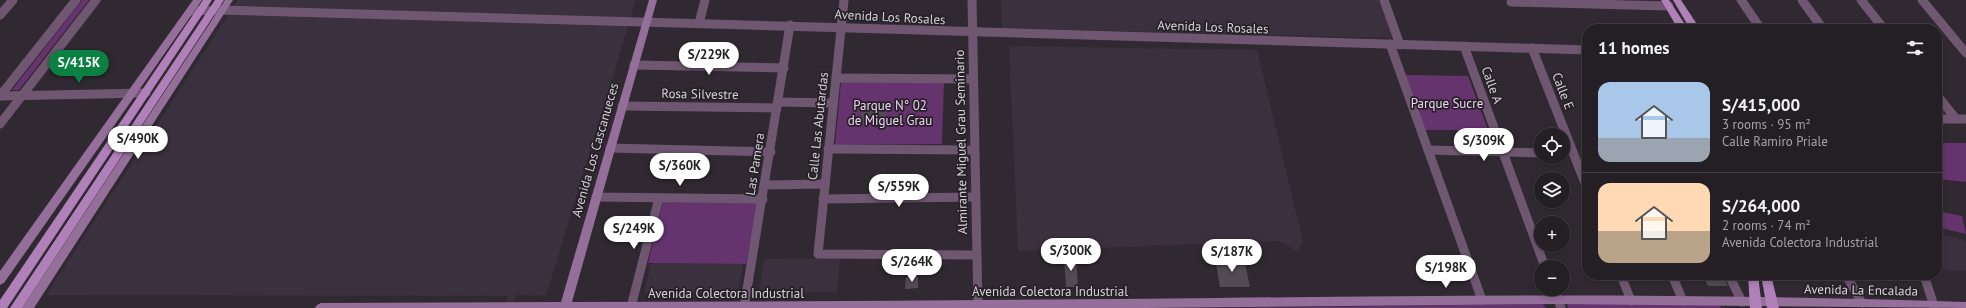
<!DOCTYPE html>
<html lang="en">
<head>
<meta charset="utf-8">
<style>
  :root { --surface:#241f25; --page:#2c272d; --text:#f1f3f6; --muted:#a3a2a7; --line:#413d42; --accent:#0b8043 }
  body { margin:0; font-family:"PT Sans",sans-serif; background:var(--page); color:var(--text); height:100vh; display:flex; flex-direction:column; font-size:15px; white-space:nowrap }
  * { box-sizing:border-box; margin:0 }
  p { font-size:13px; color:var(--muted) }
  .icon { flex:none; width:22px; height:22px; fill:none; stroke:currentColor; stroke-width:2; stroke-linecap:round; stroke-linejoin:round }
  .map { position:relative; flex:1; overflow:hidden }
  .panel { position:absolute; left:1582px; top:24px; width:360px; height:256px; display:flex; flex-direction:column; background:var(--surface); border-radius:16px; box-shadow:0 2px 6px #0003,0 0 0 1px var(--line) }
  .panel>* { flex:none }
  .controls { position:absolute; left:1534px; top:128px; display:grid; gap:8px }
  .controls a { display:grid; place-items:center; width:36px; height:36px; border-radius:50%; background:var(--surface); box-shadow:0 2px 6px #0003,0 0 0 1px var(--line); font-size:20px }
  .price { position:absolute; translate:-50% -34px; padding:0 9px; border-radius:14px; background:#fff; color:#222; font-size:13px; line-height:26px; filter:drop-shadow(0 1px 2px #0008) }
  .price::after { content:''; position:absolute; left:50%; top:24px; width:12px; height:9px; margin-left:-6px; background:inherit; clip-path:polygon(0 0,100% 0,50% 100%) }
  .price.on { background:var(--accent); color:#fff }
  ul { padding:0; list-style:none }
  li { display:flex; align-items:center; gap:12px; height:100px; padding:0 16px }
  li+li { border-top:1px solid var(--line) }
  li span { display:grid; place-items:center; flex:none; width:112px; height:80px; border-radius:12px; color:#555 }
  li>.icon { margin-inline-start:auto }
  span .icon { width:48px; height:48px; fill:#fffc; stroke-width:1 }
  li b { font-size:17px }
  h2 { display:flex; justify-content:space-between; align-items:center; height:48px; padding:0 16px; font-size:17px }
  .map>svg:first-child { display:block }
</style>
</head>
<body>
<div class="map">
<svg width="1966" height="308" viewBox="0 0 1966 308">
  <rect width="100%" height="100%" fill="#302931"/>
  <g fill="#3b303d">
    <polygon points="238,0 636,0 546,296 516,295 512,308 504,308 508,296 46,295"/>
    <polygon points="1001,0 1379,0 1393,38 1002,28"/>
    <polygon points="1009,46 1257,50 1303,241 1298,252 1280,241 1018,251"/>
    <polygon points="1937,234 1962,239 1966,243 1966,271 1937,269"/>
    <polygon points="840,258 837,292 759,293 764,259"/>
    <polygon points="651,263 743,264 738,293 644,293"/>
  </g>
  <g fill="#65336e">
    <polygon points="82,0 89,0 19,90 12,90"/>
    <polygon points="1405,75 1468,76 1488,130 1425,130"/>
    <polygon points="944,81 942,144 835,145 841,82"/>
    <polygon points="1937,143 1966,143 1966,182 1937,179"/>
    <polygon points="663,202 758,203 746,264 648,263"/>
    <polygon points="1937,211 1962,216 1966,234 1937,227"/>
    <polygon points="1567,303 1720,305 1721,308 1568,308"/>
    <polygon points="1543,304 1546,308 1220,308"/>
  </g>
  <g fill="#524b53">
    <polygon points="886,102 886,123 852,124 853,117 861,116 862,103"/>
    <polygon points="1064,256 1076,256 1078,287 1066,287"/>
    <polygon points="1215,259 1244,259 1250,287 1220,287"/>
    <polygon points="918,276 918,288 905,289 906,277"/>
    <polygon points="1704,278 1724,278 1728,286 1708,286"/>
  </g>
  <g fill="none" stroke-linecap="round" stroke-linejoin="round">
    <g stroke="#6f5772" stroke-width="9">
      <polyline points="844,0 818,254 976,255"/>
      <polyline points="972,0 978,308"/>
      <polyline points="1384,0 1400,45"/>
      <polyline points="1741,0 1761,29"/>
      <polyline points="1802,0 1823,29"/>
      <polyline points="1861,0 1884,29"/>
      <polyline points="1922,0 1966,53"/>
      <polyline points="1511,2 1669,6"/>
      <path d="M191,11L223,10C678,22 1132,37 1587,50"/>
      <polyline points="0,15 13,0"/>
      <polyline points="699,23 705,0"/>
      <polyline points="1390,44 1482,300"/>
      <polyline points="1464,46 1545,267"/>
      <polyline points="1532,48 1587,188"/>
      <polyline points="634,65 784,68"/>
      <polyline points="836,78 973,79"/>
      <polyline points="1937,95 1956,119"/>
      <polyline points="0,96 146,93"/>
      <polyline points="0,96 76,0"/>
      <polyline points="778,102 833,103"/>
      <polyline points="622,106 777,108"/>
      <polyline points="1937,119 1966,119"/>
      <polyline points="0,124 96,0"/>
      <polyline points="610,148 771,152"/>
      <polyline points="828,149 974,150"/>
      <polyline points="1428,150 1541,153"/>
      <polyline points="766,185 825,184"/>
      <polyline points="596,197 763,199"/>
      <polyline points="823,199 975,197"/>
      <polyline points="1621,275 1631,301"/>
      <polyline points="1672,275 1683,301"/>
      <polyline points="1729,275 1742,302"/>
      <polyline points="1846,275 1862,303"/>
      <polyline points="1924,275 1934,306"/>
      <polyline points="1554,289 1561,308"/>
      <polyline points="631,307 659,198"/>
      <polyline points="744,308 790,25"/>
    </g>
    <g fill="#946f9a" fill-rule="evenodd">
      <polygon points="193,0 202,0 4,283 0,285 0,271"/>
      <polygon points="225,0 233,0 34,308 22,308"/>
      <path d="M649,0H657L572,302C787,302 1002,300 1217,298C1466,295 1716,293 1966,302V308L1557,304L1146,308H315L317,305L321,303L561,302Z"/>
    </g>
    <g fill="#b081b8" fill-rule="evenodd">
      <polygon points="203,0 212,0 7,308 0,308 0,300"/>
      <polygon points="215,0 224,0 22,308 10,308"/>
      <polygon points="1661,0 1669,0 1688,29 1678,29"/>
      <polygon points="1673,0 1681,0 1700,29 1690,29"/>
      <polygon points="1748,275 1758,275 1762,308 1750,308"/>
      <polygon points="1761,275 1771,275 1779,308 1767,308"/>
    </g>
  </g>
  <g text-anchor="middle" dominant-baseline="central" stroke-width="3.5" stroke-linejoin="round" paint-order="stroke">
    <g font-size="13" fill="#d6d2d7" stroke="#262027">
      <text transform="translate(890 17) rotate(3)">Avenida Los Rosales</text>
      <text transform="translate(1213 27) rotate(2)">Avenida Los Rosales</text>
      <text transform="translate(1492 85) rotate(70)">Calle A</text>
      <text transform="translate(1563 91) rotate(69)">Calle E</text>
      <text transform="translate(700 94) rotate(1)">Rosa Silvestre</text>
      <text transform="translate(818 126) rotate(-84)">Calle Las Abutardas</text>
      <text transform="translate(961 142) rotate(-91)">Almirante Miguel Grau Seminario</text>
      <text transform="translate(595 150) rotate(-74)">Avenida Los Cascanueces</text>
      <text transform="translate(755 164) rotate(-81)">Las Pamera</text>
      <text transform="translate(1861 290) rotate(1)">Avenida La Encalada</text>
      <text x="1050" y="291">Avenida Colectora Industrial</text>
      <text x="726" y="293">Avenida Colectora Industrial</text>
    </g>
    <g font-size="13" fill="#f2d3f7" stroke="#262027">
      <text x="1447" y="103">Parque Sucre</text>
      <text x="890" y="105">Parque N° 02<tspan x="890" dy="15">de Miguel Grau</tspan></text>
    </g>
  </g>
</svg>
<div class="controls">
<a><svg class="icon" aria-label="locate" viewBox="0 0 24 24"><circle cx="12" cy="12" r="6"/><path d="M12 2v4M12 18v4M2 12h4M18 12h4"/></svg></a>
<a><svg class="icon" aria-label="layers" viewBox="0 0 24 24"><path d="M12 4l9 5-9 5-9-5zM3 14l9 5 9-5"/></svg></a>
<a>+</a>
<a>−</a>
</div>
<b class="price" style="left:709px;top:76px">S/229K</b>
<b class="price on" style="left:79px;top:84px">S/415K</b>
<b class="price" style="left:138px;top:160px">S/490K</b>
<b class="price" style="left:1484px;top:162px">S/309K</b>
<b class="price" style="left:680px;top:187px">S/360K</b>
<b class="price" style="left:899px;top:208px">S/559K</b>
<b class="price" style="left:634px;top:250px">S/249K</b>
<b class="price" style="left:1071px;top:272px">S/300K</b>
<b class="price" style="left:1232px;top:273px">S/187K</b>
<b class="price" style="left:912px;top:283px">S/264K</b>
<b class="price" style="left:1446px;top:289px">S/198K</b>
<section class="panel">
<h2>11 homes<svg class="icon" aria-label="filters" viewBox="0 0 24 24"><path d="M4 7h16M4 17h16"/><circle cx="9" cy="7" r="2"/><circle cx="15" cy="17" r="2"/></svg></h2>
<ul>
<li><span style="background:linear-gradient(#a9c7e8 70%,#9aa5b1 0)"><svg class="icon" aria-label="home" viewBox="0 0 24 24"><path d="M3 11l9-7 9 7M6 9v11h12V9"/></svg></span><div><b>S/415,000</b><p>3 rooms · 95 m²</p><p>Calle Ramiro Priale</p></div></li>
<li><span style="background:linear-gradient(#ffd9b3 60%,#b9a48a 0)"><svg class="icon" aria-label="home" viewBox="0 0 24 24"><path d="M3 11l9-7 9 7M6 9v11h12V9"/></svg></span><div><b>S/264,000</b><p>2 rooms · 74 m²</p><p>Avenida Colectora Industrial</p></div></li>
</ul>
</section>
</div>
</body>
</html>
